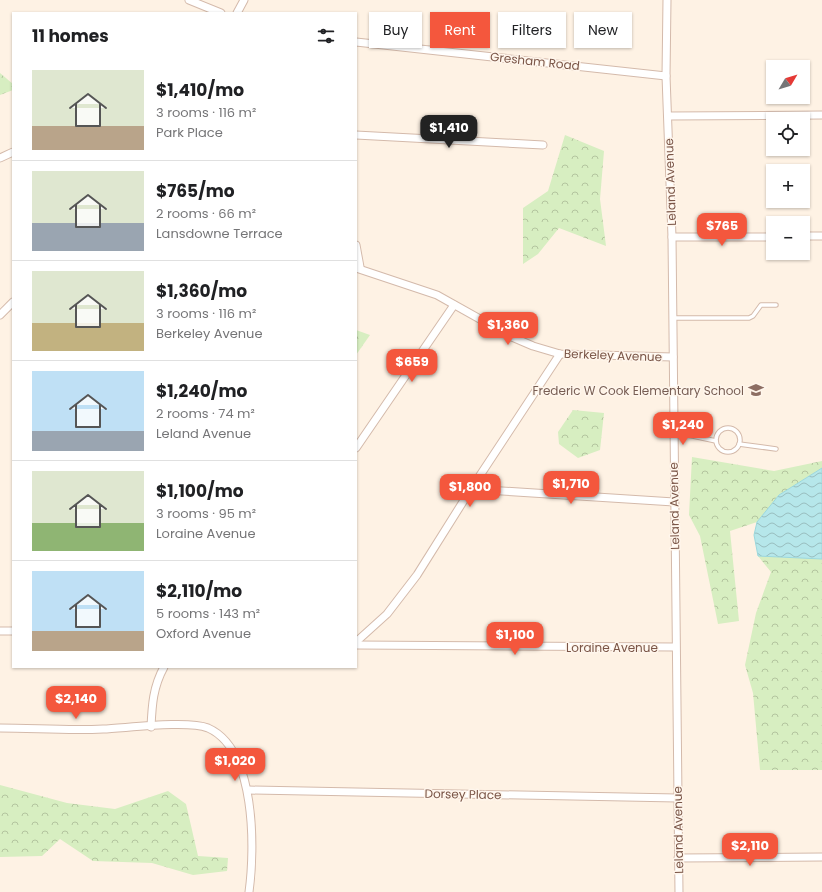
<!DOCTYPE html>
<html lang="en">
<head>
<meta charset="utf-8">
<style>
  :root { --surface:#fff; --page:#f6f6f6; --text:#202124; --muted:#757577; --line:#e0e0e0; --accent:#f4573d }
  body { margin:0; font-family:Poppins,sans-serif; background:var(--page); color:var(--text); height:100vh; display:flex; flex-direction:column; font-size:15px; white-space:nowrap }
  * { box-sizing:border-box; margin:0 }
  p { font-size:13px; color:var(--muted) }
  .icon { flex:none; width:22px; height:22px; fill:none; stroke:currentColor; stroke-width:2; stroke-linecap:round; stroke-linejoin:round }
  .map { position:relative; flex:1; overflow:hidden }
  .sheet { position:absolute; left:12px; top:12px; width:345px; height:656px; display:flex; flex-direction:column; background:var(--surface); border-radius:0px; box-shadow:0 1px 3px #0004 }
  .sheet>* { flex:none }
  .top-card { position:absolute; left:369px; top:12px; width:380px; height:36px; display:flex; gap:8px }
  .needle { width:26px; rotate:52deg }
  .tools { position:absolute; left:766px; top:60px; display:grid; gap:8px }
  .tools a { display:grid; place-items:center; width:44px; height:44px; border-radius:0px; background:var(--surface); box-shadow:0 1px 3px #0004; font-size:20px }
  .price { position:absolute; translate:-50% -34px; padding:0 9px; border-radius:8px; background:var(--accent); color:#fff; font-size:13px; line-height:26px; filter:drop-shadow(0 1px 2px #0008) }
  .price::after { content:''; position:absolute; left:50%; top:24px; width:12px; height:9px; margin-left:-6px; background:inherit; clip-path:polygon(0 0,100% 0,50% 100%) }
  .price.current { background:#222; color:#fff }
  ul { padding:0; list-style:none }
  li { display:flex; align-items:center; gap:12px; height:100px; padding:0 20px }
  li+li { border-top:1px solid var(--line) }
  li span { display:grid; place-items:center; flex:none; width:112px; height:80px; border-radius:0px; color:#555 }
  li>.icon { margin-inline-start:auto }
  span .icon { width:48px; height:48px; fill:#fffc; stroke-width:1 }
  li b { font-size:17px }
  h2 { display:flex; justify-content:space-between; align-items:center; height:48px; padding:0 20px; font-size:17px }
  .tag { padding:0 14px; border-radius:0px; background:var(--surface); box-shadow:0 1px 3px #0004; font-size:14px; line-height:36px }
  .tag.current { background:var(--accent); color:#fff }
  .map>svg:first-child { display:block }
</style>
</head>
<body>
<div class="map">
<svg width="822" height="892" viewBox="0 0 822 892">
  <defs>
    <pattern id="forest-crowns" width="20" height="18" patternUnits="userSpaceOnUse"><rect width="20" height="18" fill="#d7eec1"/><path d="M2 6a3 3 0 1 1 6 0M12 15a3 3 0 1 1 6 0" fill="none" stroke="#b3c49f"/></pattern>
    <pattern id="water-waves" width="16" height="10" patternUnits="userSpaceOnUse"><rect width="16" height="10" fill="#b6e7ea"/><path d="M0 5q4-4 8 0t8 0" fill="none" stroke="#99bebf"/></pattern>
  </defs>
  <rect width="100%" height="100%" fill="#fef2e4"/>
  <g fill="url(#forest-crowns)">
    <polygon points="0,73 13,84 13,90 0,95"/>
    <polygon points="565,135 604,151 600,199 606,246 559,228 538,254 523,264 523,208 548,191"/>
    <polygon points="356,330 370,335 356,355"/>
    <polygon points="573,410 604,413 600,450 578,458 559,444 558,432"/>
    <polygon points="692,457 774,471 822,461 822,468 779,495 757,522 730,531 739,621 718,624 700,536 689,515"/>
    <polygon points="758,556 822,559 822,770 760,770 753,693 745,665 756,613 771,572"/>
    <polygon points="0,785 67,803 115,809 168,791 186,804 198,856 228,858 227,871 193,875 152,863 93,861 60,839 42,856 0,857"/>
  </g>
  <polygon fill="url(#water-waves)" stroke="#9bd8dd" points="822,468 822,559 758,556 754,535 757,522 779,495"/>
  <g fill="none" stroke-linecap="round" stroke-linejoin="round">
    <g stroke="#d4baab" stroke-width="5.5">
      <g id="lane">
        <polyline points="673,318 749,318 753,316 761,305 776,305"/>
        <circle cx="728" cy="440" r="12"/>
        <polyline points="674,432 716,441"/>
        <polyline points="739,444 776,449"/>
      </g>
    </g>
    <g stroke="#d4baab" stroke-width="9">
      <g id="street">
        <polyline points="189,0 221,13"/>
        <polyline points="667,0 666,76 672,237 679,892"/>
        <polyline points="237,13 244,0"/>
        <polyline points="356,42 666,76"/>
        <polyline points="668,116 822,115"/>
        <polyline points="356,135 543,145"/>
        <polyline points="0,158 13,152"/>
        <polyline points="803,236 822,236"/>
        <polyline points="672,237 773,237"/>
        <polyline points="356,245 360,267"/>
        <polyline points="356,268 437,295 512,337 533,346 560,354 673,357"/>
        <polyline points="0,315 13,302"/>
        <polyline points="356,448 454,305"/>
        <polyline points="471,489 674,502"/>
        <polyline points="0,631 13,631"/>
        <polyline points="356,642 387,614 417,575 471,489 560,354"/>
        <polyline points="356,645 675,647"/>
        <path d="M151,727C152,705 153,687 164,667"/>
        <path d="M0,728C34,728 69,731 103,729C127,728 188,720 208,728C256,749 255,848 249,892"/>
        <polyline points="248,790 677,798"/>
        <polyline points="678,858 822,857"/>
      </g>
    </g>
    <use href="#lane" stroke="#fff" stroke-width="3.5"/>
    <use href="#street" stroke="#fff" stroke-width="7"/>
  </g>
  <defs>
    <g id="school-bare" transform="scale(1.2)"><path d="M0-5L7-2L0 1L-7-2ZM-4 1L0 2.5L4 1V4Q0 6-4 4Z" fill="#8d6e63" stroke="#fff6ec" stroke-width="2.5" paint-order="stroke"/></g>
  </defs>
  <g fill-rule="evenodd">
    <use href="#school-bare" x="756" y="390"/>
  </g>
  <g text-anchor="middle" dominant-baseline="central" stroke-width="3" stroke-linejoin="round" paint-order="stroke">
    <g font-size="12" fill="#7a5547" stroke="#fff6ec">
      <text transform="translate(535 61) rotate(6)">Gresham Road</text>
      <text transform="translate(670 182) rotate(-92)">Leland Avenue</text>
      <text transform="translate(613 355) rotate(2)">Berkeley Avenue</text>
      <text transform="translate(674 506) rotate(-91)">Leland Avenue</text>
      <text x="612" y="647">Loraine Avenue</text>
      <text transform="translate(463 794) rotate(1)">Dorsey Place</text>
      <text transform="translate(678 830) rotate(-91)">Leland Avenue</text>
    </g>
    <g font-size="12" fill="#785e54" stroke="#fff6ec" text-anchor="end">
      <text x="744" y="390">Frederic W Cook Elementary School</text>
    </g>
  </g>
</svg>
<div class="tools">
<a><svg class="needle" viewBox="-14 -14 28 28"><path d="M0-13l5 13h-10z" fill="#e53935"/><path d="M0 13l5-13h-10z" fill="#757577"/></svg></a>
<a><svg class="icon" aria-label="locate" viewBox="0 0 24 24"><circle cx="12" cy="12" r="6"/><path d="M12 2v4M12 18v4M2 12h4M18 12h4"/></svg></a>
<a>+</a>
<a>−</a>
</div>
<b class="price current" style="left:449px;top:149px">$1,410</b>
<b class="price" style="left:722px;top:247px">$765</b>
<b class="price" style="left:508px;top:346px">$1,360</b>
<b class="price" style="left:412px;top:383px">$659</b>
<b class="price" style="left:683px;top:446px">$1,240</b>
<b class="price" style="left:571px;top:505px">$1,710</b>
<b class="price" style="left:470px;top:508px">$1,800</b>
<b class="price" style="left:515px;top:656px">$1,100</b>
<b class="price" style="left:76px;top:720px">$2,140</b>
<b class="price" style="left:235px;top:782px">$1,020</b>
<b class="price" style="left:750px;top:867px">$2,110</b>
<div class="top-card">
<a class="tag">Buy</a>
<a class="tag current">Rent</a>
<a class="tag">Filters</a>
<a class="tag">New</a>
</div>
<section class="sheet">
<h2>11 homes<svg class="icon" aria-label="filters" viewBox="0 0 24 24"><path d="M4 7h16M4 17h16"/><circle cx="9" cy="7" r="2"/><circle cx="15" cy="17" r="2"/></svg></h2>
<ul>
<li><span style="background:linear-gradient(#dfe7d0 70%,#b9a48a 0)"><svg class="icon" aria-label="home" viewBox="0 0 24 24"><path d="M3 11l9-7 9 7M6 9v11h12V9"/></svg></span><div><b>$1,410/mo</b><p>3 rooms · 116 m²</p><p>Park Place</p></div></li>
<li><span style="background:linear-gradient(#dfe7d0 65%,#9aa5b1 0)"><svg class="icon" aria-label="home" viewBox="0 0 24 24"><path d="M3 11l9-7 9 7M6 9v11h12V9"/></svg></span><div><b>$765/mo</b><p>2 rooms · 66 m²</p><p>Lansdowne Terrace</p></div></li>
<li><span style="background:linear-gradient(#dfe7d0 65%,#c2b280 0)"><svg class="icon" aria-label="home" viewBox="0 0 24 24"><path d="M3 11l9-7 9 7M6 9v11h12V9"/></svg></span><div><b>$1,360/mo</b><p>3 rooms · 116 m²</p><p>Berkeley Avenue</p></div></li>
<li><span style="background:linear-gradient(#bfe0f5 75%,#9aa5b1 0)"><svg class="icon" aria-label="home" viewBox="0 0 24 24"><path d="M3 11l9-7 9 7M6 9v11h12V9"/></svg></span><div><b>$1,240/mo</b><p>2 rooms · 74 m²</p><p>Leland Avenue</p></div></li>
<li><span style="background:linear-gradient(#dfe7d0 65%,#8fb573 0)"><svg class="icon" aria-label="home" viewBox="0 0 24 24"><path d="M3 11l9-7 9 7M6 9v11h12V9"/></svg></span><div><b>$1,100/mo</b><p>3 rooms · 95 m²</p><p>Loraine Avenue</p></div></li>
<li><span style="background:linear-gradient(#bfe0f5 75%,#b9a48a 0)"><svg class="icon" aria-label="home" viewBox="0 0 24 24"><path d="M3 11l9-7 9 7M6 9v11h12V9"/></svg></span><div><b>$2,110/mo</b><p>5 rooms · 143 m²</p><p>Oxford Avenue</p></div></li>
</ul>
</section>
</div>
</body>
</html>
